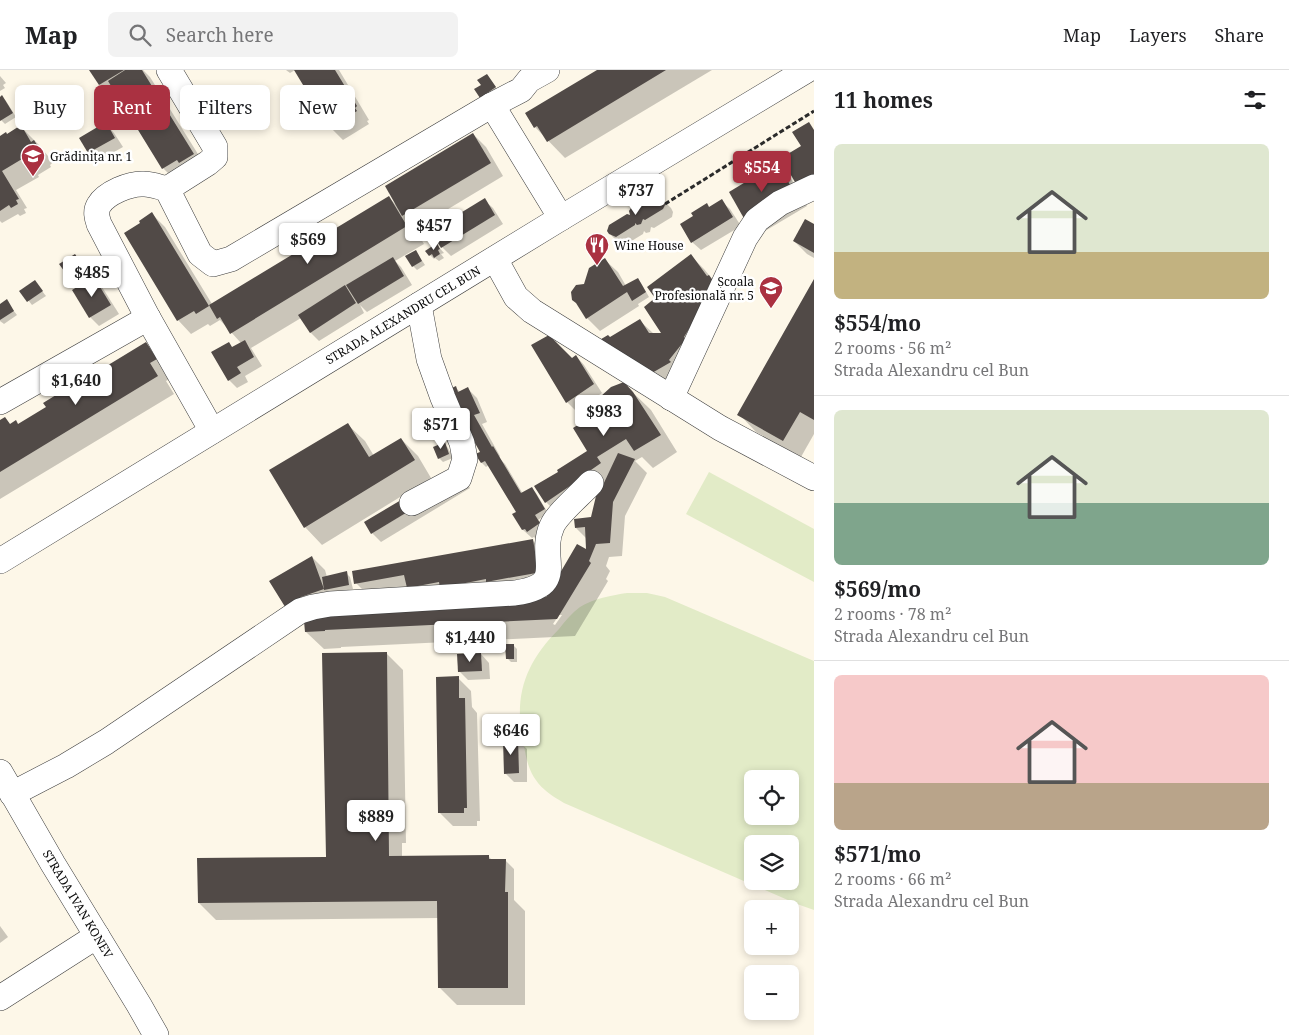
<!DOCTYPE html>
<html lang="en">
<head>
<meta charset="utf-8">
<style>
  :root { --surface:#fff; --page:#f2f2f2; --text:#202124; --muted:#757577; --line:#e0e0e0; --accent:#aa3141 }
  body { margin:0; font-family:"Noto Serif",serif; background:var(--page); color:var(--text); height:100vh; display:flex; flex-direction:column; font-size:19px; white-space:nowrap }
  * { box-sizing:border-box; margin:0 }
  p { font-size:16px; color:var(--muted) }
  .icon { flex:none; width:28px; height:28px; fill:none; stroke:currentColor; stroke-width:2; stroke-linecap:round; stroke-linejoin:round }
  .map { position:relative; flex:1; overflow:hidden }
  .side { display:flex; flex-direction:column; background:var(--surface); width:475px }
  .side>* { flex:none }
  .guide { position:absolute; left:15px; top:15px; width:475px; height:45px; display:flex; gap:10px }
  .fabs { position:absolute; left:744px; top:700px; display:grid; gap:10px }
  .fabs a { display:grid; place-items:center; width:55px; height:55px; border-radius:8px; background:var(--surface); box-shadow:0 2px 8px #0003; font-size:25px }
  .price { position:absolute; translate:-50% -42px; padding:0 11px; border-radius:5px; background:#fff; color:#222; font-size:16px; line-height:32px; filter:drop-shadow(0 1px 2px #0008) }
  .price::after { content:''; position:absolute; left:50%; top:30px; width:15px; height:11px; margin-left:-8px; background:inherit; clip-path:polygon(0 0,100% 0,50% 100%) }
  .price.current { background:var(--accent); color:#fff }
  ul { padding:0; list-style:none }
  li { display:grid; align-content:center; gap:10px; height:265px; padding:0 20px }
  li+li { border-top:1px solid var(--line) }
  li span { display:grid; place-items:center; height:155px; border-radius:8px; color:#555 }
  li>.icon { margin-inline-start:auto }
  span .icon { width:90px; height:90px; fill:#fffc; stroke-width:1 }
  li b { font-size:21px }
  h2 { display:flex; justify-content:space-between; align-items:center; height:60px; padding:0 20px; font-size:21px }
  .tag { padding:0 18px; border-radius:8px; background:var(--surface); box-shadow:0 2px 8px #0003; font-size:18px; line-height:45px }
  .tag.current { background:var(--accent); color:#fff }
  header { display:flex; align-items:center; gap:30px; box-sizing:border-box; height:70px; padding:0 25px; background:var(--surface); border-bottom:1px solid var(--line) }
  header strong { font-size:24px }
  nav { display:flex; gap:28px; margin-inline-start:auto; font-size:18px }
  .search { width:350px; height:45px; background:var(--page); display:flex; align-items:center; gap:12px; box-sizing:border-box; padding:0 18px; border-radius:8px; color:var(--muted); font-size:19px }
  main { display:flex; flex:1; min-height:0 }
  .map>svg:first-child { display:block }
</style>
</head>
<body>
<header>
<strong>Map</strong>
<div class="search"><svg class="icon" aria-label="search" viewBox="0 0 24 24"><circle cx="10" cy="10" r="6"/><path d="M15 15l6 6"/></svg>Search here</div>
<nav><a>Map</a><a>Layers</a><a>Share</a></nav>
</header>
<main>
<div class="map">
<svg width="814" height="965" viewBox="0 0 814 965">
  <rect width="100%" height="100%" fill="#fdf7e8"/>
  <g fill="#e2ebc7" fill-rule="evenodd">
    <polygon points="709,402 814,459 814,512 686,444"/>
    <path d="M627,523H647L665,527L814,591V840L797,834L564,733C558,729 550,725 545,720C531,708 527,694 524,676C513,628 524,594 559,559C565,551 572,543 580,537C592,529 613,525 627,523ZM752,709H790V746H752ZM752,774H790V811H752Z"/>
  </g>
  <g fill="#0003" fill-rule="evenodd">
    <polygon points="91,0 143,0 150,7 206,97 176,111 163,98 118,24 113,28 100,15"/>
    <polygon points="286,0 295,0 290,3"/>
    <polygon points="295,0 339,0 369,50 367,51 369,54 343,70 330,57"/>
    <polygon points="599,0 712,0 565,88 535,57"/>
    <polygon points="487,5 499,22 485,31 482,15"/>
    <polygon points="0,6 6,13 3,15 5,18 0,21"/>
    <polygon points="2,27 6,31 16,47 5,54 0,49 0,28"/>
    <polygon points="106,54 114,63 123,77 98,91 89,83 81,68"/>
    <polygon points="21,57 38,74 53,92 50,95 51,97 38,105 39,107 16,120 27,138 24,139 26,143 20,146 18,144 2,153 0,151 0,67 7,65"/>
    <polygon points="473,64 486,77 503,106 415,159 424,174 395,191 401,197 412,215 367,242 360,235 364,243 319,271 311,263 301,248 251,278 262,296 245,306 248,312 237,318 229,310 241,273 220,250 210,256 208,254 191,264 178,250 126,163 142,153 152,144 165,157 212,234 389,127 395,134"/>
    <polygon points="777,94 790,107 807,136 760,164"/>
    <polygon points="662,129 671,138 673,142 672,147 654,158 651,157 650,162 646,163 644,161 643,164 625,175 620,174 611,165 632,146"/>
    <polygon points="484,130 493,138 503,154 451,186 442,177"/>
    <polygon points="721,131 730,139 741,156 701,180 692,172 709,138"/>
    <polygon points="814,156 814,188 807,184 794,171"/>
    <polygon points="437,175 444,183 441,184 444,188 439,191 435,188 434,189 430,185"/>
    <polygon points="415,182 419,186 425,195 417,200 413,196"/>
    <polygon points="75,185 79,189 86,200 72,209 68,205"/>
    <polygon points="691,186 704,199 728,228 658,320 610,269 640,251 654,264 664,264 657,228"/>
    <polygon points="604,189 618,202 626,216 637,209 641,213 649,227 638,234 639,236 600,261 587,248"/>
    <polygon points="93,208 102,217 119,244 99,256 90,247 74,220"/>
    <polygon points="814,212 814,364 801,387 756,362 739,344"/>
    <polygon points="38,216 46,226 32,235 21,221"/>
    <polygon points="6,231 17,245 4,254 0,251 0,235"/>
    <polygon points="146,273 163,290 173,307 166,311 174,324 0,429 0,351 12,360 18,355 104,303"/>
    <polygon points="576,286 584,295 602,323 576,341 567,332 571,289"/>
    <path d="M624,314L651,340L677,382L653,398L642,387L635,391L647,403L625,446L622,486L609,487L606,496L610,501L606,509L608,511L575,566L341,577V578L324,579L306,562L305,548L288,539L312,487L325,500L327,507L346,503L350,507L353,519L333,523L369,526L356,513L533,471L546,484L555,515L587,481V469L576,458L592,448L598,426L563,449L546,432L589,382L605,340ZM555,515L547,529L459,532ZM559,545H562L555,555L553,554Z"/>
    <polygon points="456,318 460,322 468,319 477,328 487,352 482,354 500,386 499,388 505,394 523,424 532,419 536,423 548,443 538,450 543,455 536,469 534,467 532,468 523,460 514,444 518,442 489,395 486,397 482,393 481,382 463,347"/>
    <polygon points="347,354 365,371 374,386 401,369 418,386 431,408 322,475 305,457"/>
    <polygon points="444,374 448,378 453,388 443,392 439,388"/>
    <polygon points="463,408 470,418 381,472 372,463"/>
    <polygon points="513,575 517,579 517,592 511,592 507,588"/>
    <polygon points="386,583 403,600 406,773 402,773 402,788 489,787 492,790 505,790 514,799 514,830 525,841 525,935 457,935 439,917 439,848 216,850 199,833 329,788"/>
    <polygon points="481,584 489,593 490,609 468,610 459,601"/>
    <polygon points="458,608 471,621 472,637 477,643 480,751 477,751 477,756 453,756 440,743"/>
    <polygon points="518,671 527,679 527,712 514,712 505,703"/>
    <polygon points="0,856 8,867 0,873"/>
  </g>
  <g fill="#514a47">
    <polygon points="89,0 124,0 99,15"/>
    <polygon points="125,0 142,0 194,84 179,93 177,90 162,99 108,11"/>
    <polygon points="294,0 335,0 357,36 355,38 357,41 329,58"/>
    <polygon points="597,0 666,0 547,72 537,56 534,58 525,43"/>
    <polygon points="487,4 496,17 480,28 474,19 481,15 477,10"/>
    <polygon points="2,25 13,43 0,51 0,27"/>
    <polygon points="106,52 115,68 88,83 79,68"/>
    <polygon points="809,52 814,60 814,110 799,119 781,88 801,76 792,62"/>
    <polygon points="21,55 31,72 34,70 37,75 33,77 35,80 22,88 22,89 2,101 19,129 16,130 18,134 11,138 9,135 0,141 0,66 6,62 7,64"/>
    <polygon points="473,63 491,93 402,146 385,116"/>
    <polygon points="777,93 795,123 746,152 729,122"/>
    <polygon points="389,126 407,156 230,264 220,247 217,249 209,235"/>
    <polygon points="657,126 662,128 664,131 665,135 663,139 645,150 643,149 641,154 637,155 635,153 635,155 616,167 609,164 607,161 609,155 627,144 630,145 629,141 631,138 635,138 637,140 638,137"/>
    <polygon points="485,128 495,145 441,178 431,161"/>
    <polygon points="722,129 733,147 691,173 680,154 693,146 691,143 707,133 709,137"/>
    <polygon points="152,142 209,236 196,244 194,241 177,251 124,163 140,153 139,151"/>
    <polygon points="805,149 814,154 814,183 793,171"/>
    <polygon points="437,173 440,179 438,180 440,184 434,188 432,184 429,186 425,181"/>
    <polygon points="416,180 422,191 412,197 405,186"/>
    <polygon points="75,184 83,196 67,205 59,194"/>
    <polygon points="691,184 707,206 709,205 716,215 684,267 686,270 681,275 669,290 671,292 645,307 591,275 608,265 610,267 640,249 649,263 661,263 644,237 655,228 647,217"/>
    <polygon points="393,187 404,206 358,234 346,215"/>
    <polygon points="605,188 623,216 638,208 646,222 632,231 627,222 586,249 576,233 572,230 571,222 576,215 584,214 589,198"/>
    <polygon points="94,207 111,235 89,248 72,220"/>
    <polygon points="814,209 814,350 800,342 783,371 737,345"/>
    <polygon points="35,210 43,221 27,232 19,221"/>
    <polygon points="345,215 356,233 310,263 298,245"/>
    <polygon points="7,229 14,241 0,250 0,234"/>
    <polygon points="549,265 572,288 576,285 594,314 566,333 531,275"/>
    <polygon points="245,270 254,287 237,297 241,303 228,311 211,282 229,272 232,277"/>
    <polygon points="146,272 157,289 150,293 158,306 0,402 0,350 5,347 10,354 16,350 18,354 46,337 43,333 74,314 77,318 102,303 100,300"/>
    <polygon points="624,312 633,322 661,365 634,381 626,369 597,387 601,393 591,400 592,401 545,433 534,416 558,402 557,400 587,381 573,358 603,339 601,336 600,327 611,317"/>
    <polygon points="456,316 458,322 468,317 480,343 474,345 492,377 493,376 521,423 532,417 545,439 535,445 540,453 527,462 525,459 522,460 512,444 516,442 485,391 481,393 475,384 480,382 466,357 453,355 466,348 467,349 470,348 467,342 459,345 441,323"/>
    <polygon points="348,353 369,387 401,368 415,390 304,458 269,400"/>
    <polygon points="445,372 449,384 438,389 433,377"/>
    <polygon points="618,383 635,389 613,432 610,473 596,474 589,491 591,493 557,549 325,560 325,561 305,562 303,540 546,527 577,474 586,479 585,457 575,458 574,449 591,447 596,426 592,425 602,417"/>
    <polygon points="455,398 462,409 371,464 364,452"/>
    <polygon points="533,469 535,482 542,502 502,509 486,512 486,509 440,518 439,512 407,518 404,505 354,514 352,501"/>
    <polygon points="312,486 324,519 301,527 287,540 269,511"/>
    <polygon points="347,501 349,515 324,520 322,507"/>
    <polygon points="505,574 514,574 514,589 506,589"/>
    <polygon points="387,582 389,786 489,785 489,789 506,789 505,822 508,822 508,918 438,918 437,831 198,833 197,788 326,787 322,583"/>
    <polygon points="481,583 482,601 458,602 457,584"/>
    <polygon points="459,606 459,628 465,628 467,738 464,738 464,743 438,743 436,607"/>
    <polygon points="518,669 519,703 504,704 503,670"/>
  </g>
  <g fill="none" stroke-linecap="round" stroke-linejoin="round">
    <g stroke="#3c3c3c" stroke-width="26">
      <g id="minor">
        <polyline points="492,35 561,148"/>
        <polyline points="167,119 208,93 215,87 215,77 169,0"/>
        <polyline points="495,189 516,227 532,241 720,358 814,408"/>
        <polyline points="671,328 745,168 757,150 780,133 814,117"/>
        <polyline points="0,332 148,248"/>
        <path d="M212,361L148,248L99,154C97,148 95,141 99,135C106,123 130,113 144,114C152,114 159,117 167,119L200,184L213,194L231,189L492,35L521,20L529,10L547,0"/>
        <polyline points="412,433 459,408 465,389 462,373 443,328 429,289 419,235"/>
        <polyline points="0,491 561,148 807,0"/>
        <polyline points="0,702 53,794 139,935 156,965"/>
        <path d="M12,724L66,696L106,672L300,541L313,537L330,534L515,523C570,515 537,489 552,456C557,444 581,424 591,413"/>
        <polyline points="0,928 97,866"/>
      </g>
    </g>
    <polyline stroke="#2b2b2b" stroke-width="3" stroke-dasharray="5 2.5" stroke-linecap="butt" points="665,134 814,41"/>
    <use href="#minor" stroke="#fff" stroke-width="25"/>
  </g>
  <defs>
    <g id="school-pin" transform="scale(1.25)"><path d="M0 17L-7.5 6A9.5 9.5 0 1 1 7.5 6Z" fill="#aa3141" stroke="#fff"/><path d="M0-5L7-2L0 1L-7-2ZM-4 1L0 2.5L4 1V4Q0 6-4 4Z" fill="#fff"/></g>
    <g id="restaurant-pin" transform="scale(1.25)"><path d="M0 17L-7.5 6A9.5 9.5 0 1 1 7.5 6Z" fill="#aa3141" stroke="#fff"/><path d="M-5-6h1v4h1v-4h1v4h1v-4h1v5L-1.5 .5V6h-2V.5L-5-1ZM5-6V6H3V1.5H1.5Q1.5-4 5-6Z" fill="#fff"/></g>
  </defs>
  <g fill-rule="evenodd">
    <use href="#school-pin" x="33" y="86"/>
    <use href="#restaurant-pin" x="597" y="175"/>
    <use href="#school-pin" x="771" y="218"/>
  </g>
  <g text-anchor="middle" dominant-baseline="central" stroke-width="5" stroke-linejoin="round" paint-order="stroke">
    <g font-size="12" fill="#090909" stroke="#fff" text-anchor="start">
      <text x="50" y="86">Grădinița nr. 1</text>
      <text x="614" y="175">Wine House</text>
      <text x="754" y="211" text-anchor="end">Școala<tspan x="754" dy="14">Profesională nr. 5</tspan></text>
    </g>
    <g font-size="12" fill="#090909" stroke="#fff">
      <text transform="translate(403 245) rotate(-31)">STRADA ALEXANDRU CEL BUN</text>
      <text transform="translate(78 834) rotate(59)">STRADA IVAN KONEV</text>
    </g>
  </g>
</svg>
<div class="fabs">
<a><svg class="icon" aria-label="locate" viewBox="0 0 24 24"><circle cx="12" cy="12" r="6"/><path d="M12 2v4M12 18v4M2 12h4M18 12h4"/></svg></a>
<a><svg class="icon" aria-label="layers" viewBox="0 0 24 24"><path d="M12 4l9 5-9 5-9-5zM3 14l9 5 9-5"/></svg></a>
<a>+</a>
<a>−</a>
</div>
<b class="price current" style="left:762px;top:123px">$554</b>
<b class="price" style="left:636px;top:146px">$737</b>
<b class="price" style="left:434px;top:181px">$457</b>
<b class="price" style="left:308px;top:195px">$569</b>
<b class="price" style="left:92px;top:228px">$485</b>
<b class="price" style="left:76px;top:336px">$1,640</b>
<b class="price" style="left:604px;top:367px">$983</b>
<b class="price" style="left:441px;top:380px">$571</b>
<b class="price" style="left:470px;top:593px">$1,440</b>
<b class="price" style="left:511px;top:686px">$646</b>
<b class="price" style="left:376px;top:772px">$889</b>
<div class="guide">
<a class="tag">Buy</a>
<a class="tag current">Rent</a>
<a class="tag">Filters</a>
<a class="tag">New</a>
</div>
</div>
<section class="side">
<h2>11 homes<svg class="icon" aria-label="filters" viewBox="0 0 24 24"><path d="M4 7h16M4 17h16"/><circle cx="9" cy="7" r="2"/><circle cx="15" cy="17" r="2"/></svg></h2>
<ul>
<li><span style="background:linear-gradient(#dfe7d0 70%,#c2b280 0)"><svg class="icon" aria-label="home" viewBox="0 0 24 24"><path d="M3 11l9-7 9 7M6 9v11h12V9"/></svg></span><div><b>$554/mo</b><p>2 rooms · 56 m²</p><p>Strada Alexandru cel Bun</p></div></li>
<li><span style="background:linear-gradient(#dfe7d0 60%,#7fa58c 0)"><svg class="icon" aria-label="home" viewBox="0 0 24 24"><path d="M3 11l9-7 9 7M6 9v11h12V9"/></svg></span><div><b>$569/mo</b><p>2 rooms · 78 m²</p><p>Strada Alexandru cel Bun</p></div></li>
<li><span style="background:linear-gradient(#f6c9c9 70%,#b9a48a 0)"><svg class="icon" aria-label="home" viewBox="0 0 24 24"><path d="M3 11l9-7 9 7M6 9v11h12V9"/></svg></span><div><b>$571/mo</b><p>2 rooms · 66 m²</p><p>Strada Alexandru cel Bun</p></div></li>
</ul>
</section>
</main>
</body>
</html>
